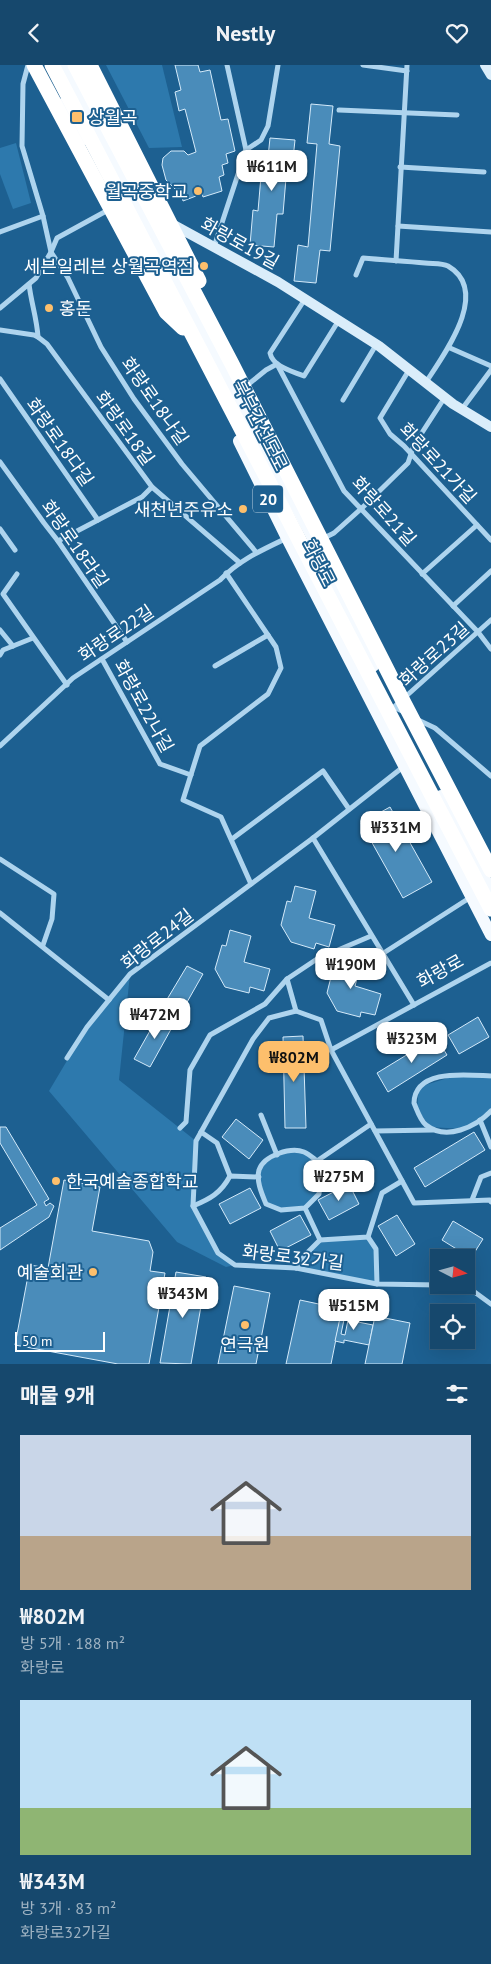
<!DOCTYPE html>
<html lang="ko">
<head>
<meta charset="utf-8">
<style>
  :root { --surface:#16486d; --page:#235275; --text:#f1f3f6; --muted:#9eb2c2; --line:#356080; --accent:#fdbf6c }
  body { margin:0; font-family:"PT Sans","Noto Sans KR",sans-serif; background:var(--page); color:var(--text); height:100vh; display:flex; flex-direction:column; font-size:19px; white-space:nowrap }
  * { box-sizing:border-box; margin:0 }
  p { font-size:16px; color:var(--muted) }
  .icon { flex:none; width:28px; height:28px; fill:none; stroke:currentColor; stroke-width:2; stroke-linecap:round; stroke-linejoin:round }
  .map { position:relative; height:1299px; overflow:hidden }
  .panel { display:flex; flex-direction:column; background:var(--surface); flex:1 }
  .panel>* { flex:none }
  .needle { width:32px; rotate:96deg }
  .fabs { position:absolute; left:430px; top:1184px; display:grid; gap:10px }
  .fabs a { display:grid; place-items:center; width:45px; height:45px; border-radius:0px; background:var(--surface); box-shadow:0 5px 20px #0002,0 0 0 1px var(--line); font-size:25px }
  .scale { position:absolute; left:15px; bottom:12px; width:90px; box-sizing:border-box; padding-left:5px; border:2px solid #fff; border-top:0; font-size:14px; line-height:18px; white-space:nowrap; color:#fff; -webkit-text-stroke:4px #1d6091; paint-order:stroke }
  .price { position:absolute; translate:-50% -42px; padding:0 11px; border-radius:10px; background:#fff; color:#222; font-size:16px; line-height:32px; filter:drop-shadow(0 1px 2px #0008) }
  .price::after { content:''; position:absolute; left:50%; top:30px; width:15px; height:11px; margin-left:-8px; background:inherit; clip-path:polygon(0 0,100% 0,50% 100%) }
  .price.current { background:var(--accent); color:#111 }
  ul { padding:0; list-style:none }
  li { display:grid; align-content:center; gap:10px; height:265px; padding:0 20px }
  li span { display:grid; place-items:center; height:155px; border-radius:0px; color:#555 }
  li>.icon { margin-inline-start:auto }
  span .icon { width:90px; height:90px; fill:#fffc; stroke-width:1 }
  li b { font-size:21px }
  h2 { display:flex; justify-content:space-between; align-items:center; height:60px; padding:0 20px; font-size:21px }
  header { display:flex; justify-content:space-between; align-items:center; height:65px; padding:0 20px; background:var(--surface); font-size:22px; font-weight:700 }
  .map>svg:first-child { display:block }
</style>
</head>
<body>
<header><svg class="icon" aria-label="back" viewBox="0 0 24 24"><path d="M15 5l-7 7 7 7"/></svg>Nestly<svg class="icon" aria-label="heart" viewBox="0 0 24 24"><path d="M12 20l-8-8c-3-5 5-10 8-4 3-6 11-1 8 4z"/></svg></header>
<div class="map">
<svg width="491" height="1299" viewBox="0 0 491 1299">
  <rect width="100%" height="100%" fill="#1d6091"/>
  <g fill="#2d79ad">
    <polygon points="106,0 162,0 182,82 149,83"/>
    <polygon points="16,78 31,138 13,144 0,109 0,83"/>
    <polygon points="130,909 119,1015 196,1076 193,1141 218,1188 235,1200 226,1202 177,1177 49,1026 87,962"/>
    <polygon points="481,1010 491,1014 491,1045 464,1064 430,1062 417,1044 419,1022 451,1012"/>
    <path d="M288,1085L303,1087L317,1096L321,1112L319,1129L305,1143L281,1145L266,1139C260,1125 253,1107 266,1095C271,1090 282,1088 288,1085Z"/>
    <polygon points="368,1172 376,1184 377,1219 296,1203 320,1175"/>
  </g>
  <g fill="#4a8cba" stroke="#d4eafa">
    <polygon points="175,0 198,0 200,7 210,5 221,55 228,54 235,86 226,89 228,98 222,100 224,110 219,112 222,126 203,132 200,121 194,122 196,131 183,136 181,127 175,124 166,115 162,100 163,93 171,86 184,86 188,90 196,87 185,44 179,46 175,27 181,25"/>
    <polygon points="311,39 333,41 329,79 340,81 330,186 320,185 316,218 294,216 298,180 308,182 317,79 307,78"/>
    <polygon points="270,73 295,75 291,113 286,113 283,149 277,149 274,182 250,180 253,145 258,146 261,111 266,111"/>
    <polygon points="390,742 432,817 403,833 361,758"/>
    <polygon points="295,821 316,826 309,853 335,860 329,882 316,878 314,884 291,877 281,860 287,836 291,837"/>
    <polygon points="230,865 251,871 244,897 270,904 264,926 250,922 249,928 225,922 215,904 222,880 226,881"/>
    <polygon points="341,889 362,895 355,921 381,929 375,950 361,947 360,952 337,946 327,928 333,904 337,905"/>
    <polygon points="187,901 203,909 182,946 166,936"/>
    <polygon points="160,948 175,957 150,1002 134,994"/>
    <polygon points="478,952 489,972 459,989 448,970"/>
    <polygon points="303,971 306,1063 285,1063 283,972"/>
    <polygon points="436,972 447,990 388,1027 377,1008"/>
    <polygon points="236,1054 263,1075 249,1094 222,1072"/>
    <polygon points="0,1062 6,1062 49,1134 44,1137 46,1141 50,1138 54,1141 49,1152 0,1185 0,1163 37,1140 0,1078"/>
    <polygon points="474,1067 485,1085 425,1122 414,1103"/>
    <polygon points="64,1115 100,1122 92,1166 149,1176 153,1187 150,1206 165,1208 149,1299 118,1299 15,1280 30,1200 48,1203"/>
    <polygon points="349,1119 359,1139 329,1155 318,1135"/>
    <polygon points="250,1123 261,1143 230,1159 219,1139"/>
    <polygon points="300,1150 311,1170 280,1186 270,1166"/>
    <polygon points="397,1150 415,1179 396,1191 378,1161"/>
    <polygon points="453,1156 483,1174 471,1193 442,1175"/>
    <polygon points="176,1207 206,1212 191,1299 160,1298"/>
    <polygon points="234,1221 270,1228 256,1299 218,1299"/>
    <polygon points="300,1235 342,1244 331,1299 286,1299"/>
    <polygon points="342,1244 346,1245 341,1269 345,1270 348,1255 373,1260 369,1280 344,1275 344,1278 335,1276"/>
    <polygon points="375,1251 410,1258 402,1299 365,1299"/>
  </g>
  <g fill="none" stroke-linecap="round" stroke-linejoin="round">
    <g stroke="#aed4ee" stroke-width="5">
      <polyline points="28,0 23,19 22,81 43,151 51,187 68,213 101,282 134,334 182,399 256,487"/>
      <polyline points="363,0 407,6"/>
      <polyline points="339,45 457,50"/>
      <polyline points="246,85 261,75 268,61 278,0"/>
      <polyline points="400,102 484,107"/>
      <polyline points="398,161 491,167"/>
      <polyline points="0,167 43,151"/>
      <polyline points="214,182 246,85 227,0"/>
      <polyline points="396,196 407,0"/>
      <path d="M356,210L363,193C384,195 404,196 425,198C432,199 442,198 448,201C491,226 445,288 426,317"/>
      <path d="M29,219C31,237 37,254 38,272L47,279L152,422L240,498"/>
      <path d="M305,234L270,288C273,302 292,306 304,311L339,255"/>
      <polyline points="0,243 36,213 51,187 57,173 110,144"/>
      <polyline points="0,265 34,270 38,272"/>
      <polyline points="450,283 491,301"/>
      <polyline points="277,299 344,426 478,567 491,584"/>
      <polyline points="409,305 380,353 390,369 404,381 491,475"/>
      <polyline points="0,314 98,455"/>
      <polyline points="245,322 266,305 277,299"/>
      <polyline points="343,335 376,280"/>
      <polyline points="462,344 491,305"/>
      <polyline points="0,397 44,458 58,476 127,577"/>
      <polyline points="0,464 15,485"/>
      <polyline points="322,474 334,468 362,443 408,398 414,380 445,332"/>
      <polyline points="58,476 142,432 152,422"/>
      <polyline points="226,508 276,582 281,603 268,629 200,681 183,735 221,752 251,819"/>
      <polyline points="17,509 3,529 67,620"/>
      <polyline points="422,509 477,460"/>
      <polyline points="453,541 491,506"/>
      <polyline points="0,565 13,581"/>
      <polyline points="0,590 3,585 33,573"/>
      <polyline points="102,594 160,699 191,710"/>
      <polyline points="215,601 268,570"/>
      <polyline points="404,647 394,642 491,555"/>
      <polyline points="416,654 435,663 491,711"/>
      <path d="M0,681L73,613L220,515C239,495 262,485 287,473"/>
      <polyline points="313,773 414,940"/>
      <polyline points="232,774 323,706 349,744"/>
      <polyline points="0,794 54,829 52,854 43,880"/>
      <polyline points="0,848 109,935"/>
      <polyline points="382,889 471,832"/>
      <polyline points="287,914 317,894 371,871"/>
      <polyline points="331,985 414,1138 490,1135 491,1137"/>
      <polyline points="67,993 87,962 130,909 313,773 403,702"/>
      <path d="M491,1011C467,1010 415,1003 414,1038C417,1045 420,1055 426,1060C446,1076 476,1062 491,1046"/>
      <polyline points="261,1050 277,1090"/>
      <polyline points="480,1055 491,1082"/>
      <polyline points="180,1063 186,1057 190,1005 210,970 265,939 287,914 296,946"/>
      <polyline points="375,1066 433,1065"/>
      <polyline points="201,1067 217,1078 230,1111"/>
      <path d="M317,1096L321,1112L319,1129L305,1143L281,1145L266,1139C262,1129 256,1116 259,1105C264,1090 291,1082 304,1087C309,1089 313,1093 317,1096L371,1059"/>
      <polyline points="472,1135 481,1112 491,1108"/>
      <path d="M193,1141C210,1134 221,1128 230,1111L259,1112"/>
      <polyline points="305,1143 320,1175 368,1172 382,1128 402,1116"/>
      <polyline points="368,1172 376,1184 377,1219"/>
      <polyline points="296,1203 306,1189 320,1175"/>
      <polyline points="439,1220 377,1219 296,1203 235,1200 218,1188 193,1141 196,1076 253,974 269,953 296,946 321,955 331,985 491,898"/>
      <polyline points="465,1220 491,1239"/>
    </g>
    <g stroke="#daedfa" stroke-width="10">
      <polyline points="485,0 491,10"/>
      <polyline points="170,158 278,217 379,281 453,339 491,362"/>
    </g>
    <g stroke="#f5faff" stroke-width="12">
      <polyline points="65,0 133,135 315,477 328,511 373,601"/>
      <polyline points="63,39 83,74"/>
      <polyline points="239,376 287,473 491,870"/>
      <polyline points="441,731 491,826"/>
    </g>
    <g stroke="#fff" stroke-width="15">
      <polyline points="34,0 166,247 183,263"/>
      <polyline points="52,0 491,844"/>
      <polyline points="75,0 232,299 404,638 491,805"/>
      <polyline points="90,0 199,216"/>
    </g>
  </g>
  <g fill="#fdbf6c" stroke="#1d6091" stroke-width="2">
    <rect x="71" y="46" width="12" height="12" rx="2.5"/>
    <circle cx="198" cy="126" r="5"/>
    <circle cx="204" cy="201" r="5"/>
    <circle cx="49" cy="243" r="5"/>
    <circle cx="243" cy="444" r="5"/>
    <circle cx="56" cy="1116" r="5"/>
    <circle cx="93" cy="1207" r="5"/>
    <circle cx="245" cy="1260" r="5"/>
  </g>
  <g text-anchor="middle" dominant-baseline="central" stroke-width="4" stroke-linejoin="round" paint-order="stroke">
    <rect fill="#1d6091" stroke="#bbcfde" stroke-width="1" x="253" y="420.5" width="30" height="27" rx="4"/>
    <g font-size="16" font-weight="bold" fill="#fff">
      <text x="268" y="434">20</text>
    </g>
    <g font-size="18" fill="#fff" stroke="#1d6091" text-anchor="end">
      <text x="88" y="52" text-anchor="start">상월곡</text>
      <text x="188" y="126">월곡중학교</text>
      <text x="194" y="201">세븐일레븐 상월곡역점</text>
      <text x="59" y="243" text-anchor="start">홍돈</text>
      <text x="233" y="444">새천년주유소</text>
      <text x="66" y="1116" text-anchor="start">한국예술종합학교</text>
      <text x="83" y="1207">예술회관</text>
      <text x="245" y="1279" text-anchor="middle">연극원</text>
    </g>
    <g font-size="18" fill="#fff" stroke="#1d6091">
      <text transform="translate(240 178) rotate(29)">화랑로19길</text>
      <text transform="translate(155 336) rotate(55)">화랑로18나길</text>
      <text transform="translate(260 360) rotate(63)">북부간선도로</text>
      <text transform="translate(125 363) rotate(54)">화랑로18길</text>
      <text transform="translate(60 377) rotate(55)">화랑로18다길</text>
      <text transform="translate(438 398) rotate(47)">화랑로21가길</text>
      <text transform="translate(384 446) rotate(48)">화랑로21길</text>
      <text transform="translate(75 479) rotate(55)">화랑로18라길</text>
      <text transform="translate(319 498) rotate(63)">화랑로</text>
      <text transform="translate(116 568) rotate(-34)">화랑로22길</text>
      <text transform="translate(434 589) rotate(-42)">화랑로23길</text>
      <text transform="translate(144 641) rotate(61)">화랑로22나길</text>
      <text transform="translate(157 874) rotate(-38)">화랑로24길</text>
      <text transform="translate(440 906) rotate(-29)">화랑로</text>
      <text transform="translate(293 1192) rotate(7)">화랑로32가길</text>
    </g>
  </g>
</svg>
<div class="fabs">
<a><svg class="needle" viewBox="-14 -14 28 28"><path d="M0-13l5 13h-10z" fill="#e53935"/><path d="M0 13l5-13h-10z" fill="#9eb2c2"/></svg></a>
<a><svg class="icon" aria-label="locate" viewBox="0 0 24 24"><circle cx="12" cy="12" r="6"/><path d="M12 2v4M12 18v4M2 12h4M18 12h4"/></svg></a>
</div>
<div class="scale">50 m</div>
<b class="price" style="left:272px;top:127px">₩611M</b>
<b class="price" style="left:396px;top:788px">₩331M</b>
<b class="price" style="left:351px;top:925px">₩190M</b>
<b class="price" style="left:155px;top:975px">₩472M</b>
<b class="price" style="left:412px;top:999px">₩323M</b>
<b class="price current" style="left:294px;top:1018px">₩802M</b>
<b class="price" style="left:339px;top:1137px">₩275M</b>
<b class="price" style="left:183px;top:1254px">₩343M</b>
<b class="price" style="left:354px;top:1266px">₩515M</b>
</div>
<section class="panel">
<h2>매물 9개<svg class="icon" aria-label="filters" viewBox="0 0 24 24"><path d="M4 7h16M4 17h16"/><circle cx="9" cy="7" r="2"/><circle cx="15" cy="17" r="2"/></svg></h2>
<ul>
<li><span style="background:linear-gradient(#c9d6e8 65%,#b9a48a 0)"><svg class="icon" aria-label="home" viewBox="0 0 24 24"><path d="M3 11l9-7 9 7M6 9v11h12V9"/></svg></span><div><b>₩802M</b><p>방 5개 · 188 m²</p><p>화랑로</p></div></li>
<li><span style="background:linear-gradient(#bfe0f5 70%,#8fb573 0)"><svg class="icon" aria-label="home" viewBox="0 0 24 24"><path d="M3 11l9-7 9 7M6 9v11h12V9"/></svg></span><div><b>₩343M</b><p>방 3개 · 83 m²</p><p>화랑로32가길</p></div></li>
</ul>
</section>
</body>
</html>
